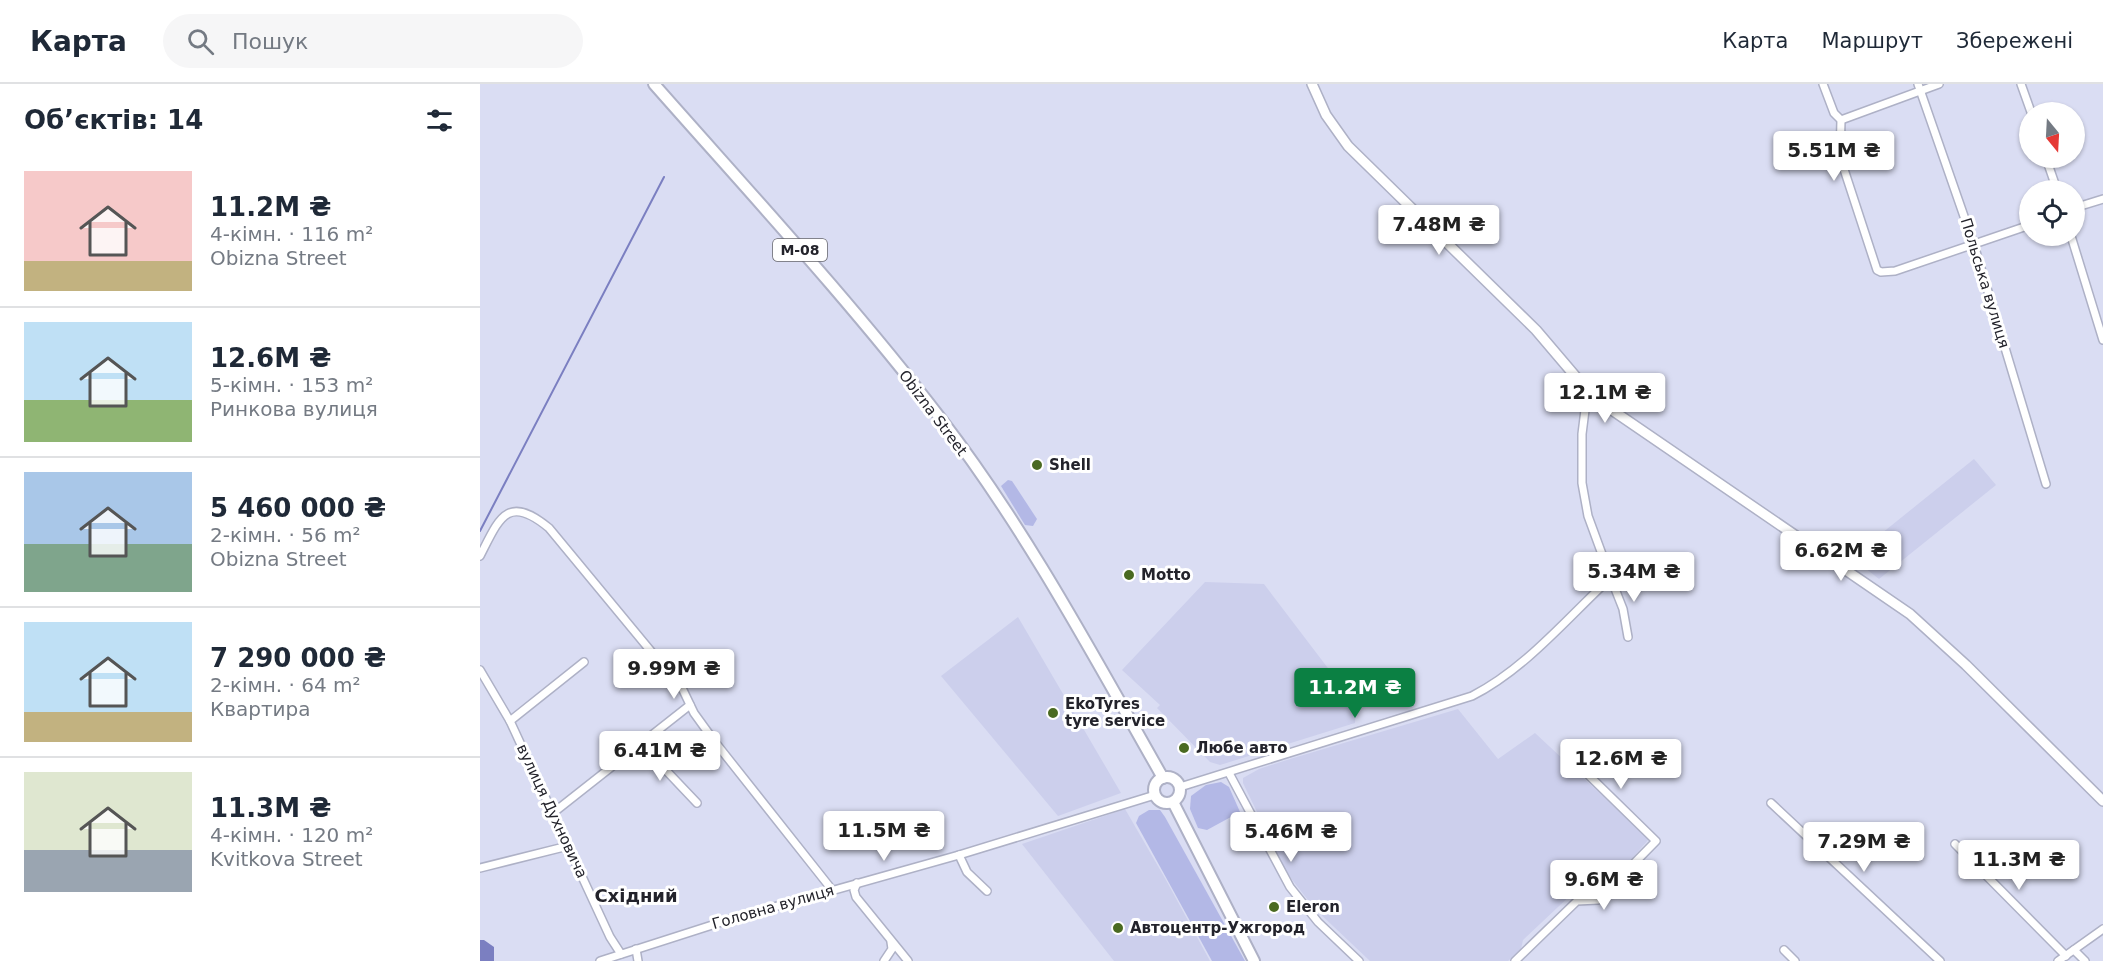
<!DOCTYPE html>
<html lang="uk">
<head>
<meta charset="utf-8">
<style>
  :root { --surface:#fff; --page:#f6f6f7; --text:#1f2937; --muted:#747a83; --line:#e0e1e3; --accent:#0b8043 }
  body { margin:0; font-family:"DejaVu Sans",sans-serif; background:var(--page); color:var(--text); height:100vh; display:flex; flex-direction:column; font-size:22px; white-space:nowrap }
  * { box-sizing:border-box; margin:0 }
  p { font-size:20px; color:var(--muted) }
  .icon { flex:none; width:33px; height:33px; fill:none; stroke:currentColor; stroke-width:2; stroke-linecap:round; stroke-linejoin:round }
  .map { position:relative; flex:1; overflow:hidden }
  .sheet { display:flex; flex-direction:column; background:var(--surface); width:480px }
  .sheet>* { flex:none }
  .needle { width:39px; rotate:162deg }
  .tools { position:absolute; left:1539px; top:18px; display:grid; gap:12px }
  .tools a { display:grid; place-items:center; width:66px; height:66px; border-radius:50%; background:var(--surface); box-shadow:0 2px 4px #0004; font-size:30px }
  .price { position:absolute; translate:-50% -51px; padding:0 14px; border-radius:6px; background:#fff; color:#222; font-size:20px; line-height:39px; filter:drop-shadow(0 2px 3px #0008) }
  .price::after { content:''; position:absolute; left:50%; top:36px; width:18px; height:14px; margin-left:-9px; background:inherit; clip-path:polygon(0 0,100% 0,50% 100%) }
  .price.on { background:var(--accent); color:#fff }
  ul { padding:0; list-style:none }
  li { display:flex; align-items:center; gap:18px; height:150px; padding:0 24px }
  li+li { border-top:2px solid var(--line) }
  li span { display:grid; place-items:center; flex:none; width:168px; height:120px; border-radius:0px; color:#555 }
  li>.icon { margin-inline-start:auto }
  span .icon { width:72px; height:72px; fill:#fffc; stroke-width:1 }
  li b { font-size:26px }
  h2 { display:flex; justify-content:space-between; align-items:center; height:72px; padding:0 24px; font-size:26px }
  header { display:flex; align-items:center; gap:36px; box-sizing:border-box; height:84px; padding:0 30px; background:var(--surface); border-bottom:2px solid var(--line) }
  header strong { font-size:28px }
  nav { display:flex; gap:33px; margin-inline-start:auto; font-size:21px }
  .search { width:420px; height:54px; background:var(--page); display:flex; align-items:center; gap:15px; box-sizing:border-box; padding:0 21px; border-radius:33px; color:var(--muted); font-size:22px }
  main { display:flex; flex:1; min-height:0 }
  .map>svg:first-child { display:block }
</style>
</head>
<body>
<header>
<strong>Карта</strong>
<div class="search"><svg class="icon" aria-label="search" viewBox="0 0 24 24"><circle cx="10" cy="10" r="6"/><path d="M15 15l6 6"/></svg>Пошук</div>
<nav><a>Карта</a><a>Маршрут</a><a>Збережені</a></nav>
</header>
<main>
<section class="sheet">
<h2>Об’єктів: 14<svg class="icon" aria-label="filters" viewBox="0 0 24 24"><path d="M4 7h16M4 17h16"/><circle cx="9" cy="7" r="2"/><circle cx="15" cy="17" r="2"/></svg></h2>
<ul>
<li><span style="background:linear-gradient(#f6c9c9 75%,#c2b280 0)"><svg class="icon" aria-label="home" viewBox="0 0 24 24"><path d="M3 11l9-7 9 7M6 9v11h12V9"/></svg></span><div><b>11.2M ₴</b><p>4-кімн. · 116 m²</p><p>Obizna Street</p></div></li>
<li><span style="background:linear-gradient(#bfe0f5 65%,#8fb573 0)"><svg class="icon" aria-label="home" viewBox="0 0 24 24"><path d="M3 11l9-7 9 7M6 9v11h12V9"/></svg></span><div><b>12.6M ₴</b><p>5-кімн. · 153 m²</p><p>Ринкова вулиця</p></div></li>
<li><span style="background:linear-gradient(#a9c7e8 60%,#7fa58c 0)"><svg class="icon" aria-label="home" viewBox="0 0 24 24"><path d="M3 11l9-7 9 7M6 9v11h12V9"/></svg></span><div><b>5 460 000 ₴</b><p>2-кімн. · 56 m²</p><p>Obizna Street</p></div></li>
<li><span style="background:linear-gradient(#bfe0f5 75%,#c2b280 0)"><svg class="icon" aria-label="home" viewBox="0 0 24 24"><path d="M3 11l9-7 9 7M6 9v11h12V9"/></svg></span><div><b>7 290 000 ₴</b><p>2-кімн. · 64 m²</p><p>Квартира</p></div></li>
<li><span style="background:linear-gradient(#dfe7d0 65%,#9aa5b1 0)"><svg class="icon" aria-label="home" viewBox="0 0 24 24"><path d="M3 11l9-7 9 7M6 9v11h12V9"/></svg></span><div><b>11.3M ₴</b><p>4-кімн. · 120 m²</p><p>Kvitkova Street</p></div></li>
</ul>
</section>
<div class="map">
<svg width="1623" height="877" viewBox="0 0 1623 877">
  <rect width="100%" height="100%" fill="#daddf3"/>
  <g fill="#cccfec">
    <polygon points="1494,375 1516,401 1399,495 1380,480 1385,470 1381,466"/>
    <polygon points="725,498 784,500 876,621 875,639 740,681 730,678 677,624 680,621 642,586"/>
    <polygon points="538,533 641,709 578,732 461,592"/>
    <polygon points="978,625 1018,675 1055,649 1169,755 1127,803 1111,792 1043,856 1041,865 1028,877 890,877 835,825 806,788 763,699 763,694 779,685 810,675"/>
    <polygon points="645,725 686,796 730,877 634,877 542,760"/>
  </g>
  <g fill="#b3b8e6">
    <polygon points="528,396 532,397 557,435 553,442 545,441 521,402"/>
    <polygon points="741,698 749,703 760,728 727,746 718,744 710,725 711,712 726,701"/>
    <polygon points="669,726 680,726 685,733 765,877 732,877 656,739 659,732"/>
  </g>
  <polygon fill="#7b7fc1" points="0,856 4,856 14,863 14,877 0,877"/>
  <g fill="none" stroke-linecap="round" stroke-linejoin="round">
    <polyline stroke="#7b7fc1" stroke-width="2" points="0,447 184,93"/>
    <g stroke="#aeb1c6" stroke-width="10">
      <g id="minor">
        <polyline points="1343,0 1354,29 1361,36 1360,73 1397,186 1401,188 1415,187 1550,141"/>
        <polyline points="1438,0 1494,161 1566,400"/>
        <polyline points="1541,0 1551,28"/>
        <polyline points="1361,36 1459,0"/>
        <polyline points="1566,74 1577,106"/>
        <polyline points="1594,124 1623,115"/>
        <polyline points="1591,152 1623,256"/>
        <path d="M0,472C19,435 27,409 69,444L203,606L214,629L235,658L353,807"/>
        <polyline points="1130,492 1143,525 1148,553"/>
        <polyline points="0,586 30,637 130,853 141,870"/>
        <polyline points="30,637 104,578"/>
        <polyline points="161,660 217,719"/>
        <polyline points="749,689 810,803 838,838 879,877"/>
        <path d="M700,703L992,612C1043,586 1083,539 1123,501L1130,492L1108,432L1102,399V350L1105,326L1113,313"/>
        <polyline points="1291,719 1460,877"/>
        <polyline points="73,729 210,621"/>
        <polyline points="1475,760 1586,872"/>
        <polyline points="479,771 487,788 507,807"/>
        <polyline points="0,784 88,762"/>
        <polyline points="377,799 374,806 376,813 428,877"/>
        <polyline points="156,865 158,877"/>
        <polyline points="1304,866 1315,877"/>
        <polyline points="1594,866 1605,877"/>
        <polyline points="120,877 251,835 479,771 675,711"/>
        <polyline points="404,877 412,865 411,858"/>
        <polyline points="1035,877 1097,817 1118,816 1176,757 1089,672"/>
        <polyline points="1578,877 1623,845"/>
      </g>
    </g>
    <g stroke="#aeb1c6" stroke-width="12">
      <polyline id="major" points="832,0 846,31 868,62 1056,246 1113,313 1430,530 1486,581 1623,717"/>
    </g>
    <g stroke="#aeb1c6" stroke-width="14">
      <g id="highway">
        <path d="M174,0C271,110 371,218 461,335C547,447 613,571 683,694"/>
        <circle cx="687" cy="706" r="13"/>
        <polyline points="693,718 774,877"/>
      </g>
    </g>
    <use href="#minor" stroke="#fff" stroke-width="7"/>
    <use href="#major" stroke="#fff" stroke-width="9"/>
    <use href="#highway" stroke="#fff" stroke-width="10"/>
  </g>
  <g fill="#4a6a21" stroke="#fff" stroke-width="2">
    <circle cx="557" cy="381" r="6"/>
    <circle cx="649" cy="491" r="6"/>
    <circle cx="573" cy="629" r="6"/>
    <circle cx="704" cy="664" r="6"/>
    <circle cx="794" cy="823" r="6"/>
    <circle cx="638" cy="844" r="6"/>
  </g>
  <g text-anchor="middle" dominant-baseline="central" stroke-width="6" stroke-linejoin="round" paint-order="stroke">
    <rect fill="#fff" stroke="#65656b" stroke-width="1.5" x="293" y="155" width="54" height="22" rx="4.5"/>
    <g font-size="14" font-weight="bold" fill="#23232b">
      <text x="320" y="166">М-08</text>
    </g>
    <g font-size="15" fill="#23232b" stroke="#fff">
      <text transform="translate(1505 199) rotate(73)">Польська вулиця</text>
      <text transform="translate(453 329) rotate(53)">Obizna Street</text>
      <text transform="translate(72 727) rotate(65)">вулиця Духновича</text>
      <text transform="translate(293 823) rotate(-16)">Головна вулиця</text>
    </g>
    <g font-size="15" font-weight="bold" fill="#23232b" stroke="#fff" text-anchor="start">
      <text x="569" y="381">Shell</text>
      <text x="661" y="491">Motto</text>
      <text x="585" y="620">EkoTyres<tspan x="585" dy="17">tyre service</tspan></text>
      <text x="716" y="664">Любе авто</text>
      <text x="806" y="823">Eleron</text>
      <text x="650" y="844">Автоцентр-Ужгород</text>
    </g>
    <g font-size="18" font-weight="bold" fill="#23232b" stroke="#fff">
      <text x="156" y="811">Східний</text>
    </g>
  </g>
</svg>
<div class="tools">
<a><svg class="needle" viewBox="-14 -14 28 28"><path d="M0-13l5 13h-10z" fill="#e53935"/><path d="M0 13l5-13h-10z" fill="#747a83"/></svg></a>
<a><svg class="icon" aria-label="locate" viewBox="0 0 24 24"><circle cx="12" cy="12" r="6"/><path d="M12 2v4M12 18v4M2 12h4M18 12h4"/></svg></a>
</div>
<b class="price" style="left:1354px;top:98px">5.51M ₴</b>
<b class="price" style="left:959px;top:172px">7.48M ₴</b>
<b class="price" style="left:1125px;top:340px">12.1M ₴</b>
<b class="price" style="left:1361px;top:498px">6.62M ₴</b>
<b class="price" style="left:1154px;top:519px">5.34M ₴</b>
<b class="price" style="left:194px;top:616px">9.99M ₴</b>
<b class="price on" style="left:875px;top:635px">11.2M ₴</b>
<b class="price" style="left:180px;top:698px">6.41M ₴</b>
<b class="price" style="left:1141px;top:706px">12.6M ₴</b>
<b class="price" style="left:404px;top:778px">11.5M ₴</b>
<b class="price" style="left:811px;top:779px">5.46M ₴</b>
<b class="price" style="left:1384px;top:789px">7.29M ₴</b>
<b class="price" style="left:1539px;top:807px">11.3M ₴</b>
<b class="price" style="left:1124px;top:827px">9.6M ₴</b>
</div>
</main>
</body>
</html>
